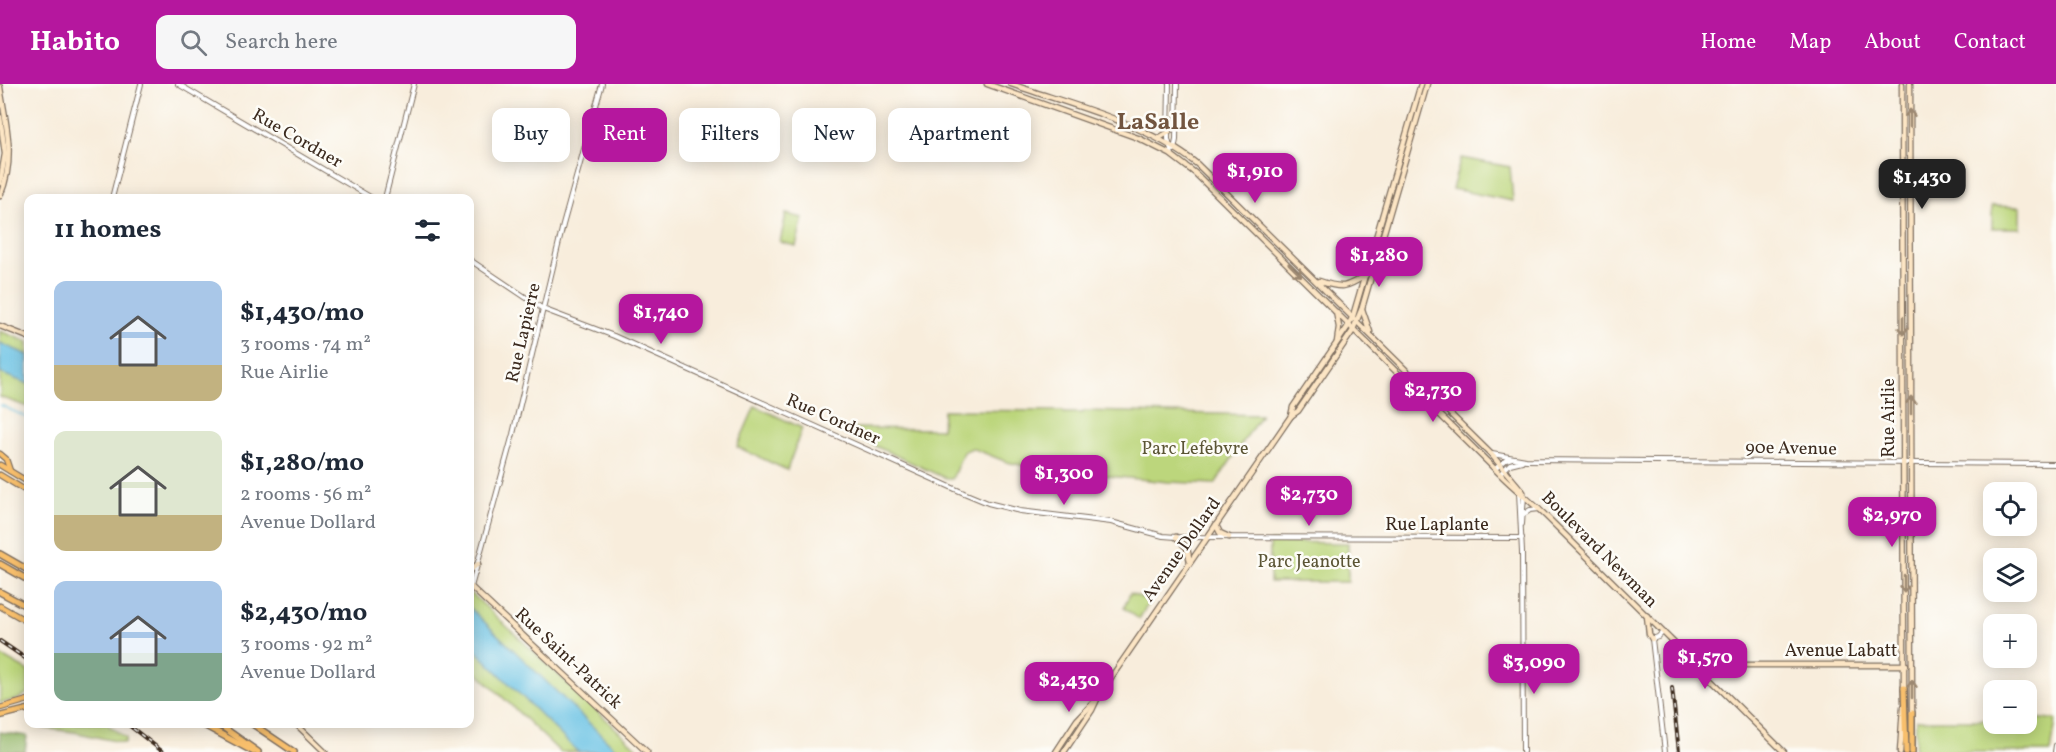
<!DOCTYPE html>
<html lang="en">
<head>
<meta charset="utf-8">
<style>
  :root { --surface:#fff; --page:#f6f6f7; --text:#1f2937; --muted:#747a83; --accent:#b5179e }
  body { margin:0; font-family:Vollkorn,serif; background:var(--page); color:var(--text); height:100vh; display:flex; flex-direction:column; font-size:22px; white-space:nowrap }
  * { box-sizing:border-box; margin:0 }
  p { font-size:20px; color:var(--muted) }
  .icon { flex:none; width:33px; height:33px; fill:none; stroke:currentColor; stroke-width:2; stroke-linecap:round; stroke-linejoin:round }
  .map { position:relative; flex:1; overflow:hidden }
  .drawer { position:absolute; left:24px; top:110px; width:450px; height:534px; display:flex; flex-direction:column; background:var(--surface); border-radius:12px; box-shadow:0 3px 15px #0003 }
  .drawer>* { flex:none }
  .hud { position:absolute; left:492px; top:24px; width:570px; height:54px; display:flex; gap:12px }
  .controls { position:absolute; left:1983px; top:398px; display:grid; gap:12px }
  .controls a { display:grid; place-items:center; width:54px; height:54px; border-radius:12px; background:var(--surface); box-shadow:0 3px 15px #0003; font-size:30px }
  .price { position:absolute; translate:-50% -51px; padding:0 14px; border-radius:12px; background:var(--accent); color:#fff; font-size:20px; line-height:39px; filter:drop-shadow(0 2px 3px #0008) }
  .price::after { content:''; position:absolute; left:50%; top:36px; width:18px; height:14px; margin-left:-9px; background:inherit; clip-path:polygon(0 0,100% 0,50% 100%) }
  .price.selected { background:#222; color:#fff }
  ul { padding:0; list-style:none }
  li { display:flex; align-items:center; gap:18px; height:150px; padding:0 30px }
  li span { display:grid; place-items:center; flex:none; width:168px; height:120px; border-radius:12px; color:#555 }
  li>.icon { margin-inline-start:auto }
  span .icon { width:72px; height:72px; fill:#fffc; stroke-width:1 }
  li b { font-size:26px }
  h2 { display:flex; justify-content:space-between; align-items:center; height:72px; padding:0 30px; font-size:26px }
  .tag { padding:0 21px; border-radius:12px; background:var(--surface); box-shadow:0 3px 15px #0003; font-size:21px; line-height:54px }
  .tag.selected { background:var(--accent); color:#fff }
  header { display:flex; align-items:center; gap:36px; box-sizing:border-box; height:84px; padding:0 30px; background:var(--accent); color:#fff }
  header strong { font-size:28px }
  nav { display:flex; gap:33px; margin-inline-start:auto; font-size:21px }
  .search { width:420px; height:54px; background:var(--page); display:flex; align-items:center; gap:15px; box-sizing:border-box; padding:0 21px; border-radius:12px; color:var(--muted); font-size:22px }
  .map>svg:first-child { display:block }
</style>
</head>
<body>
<header>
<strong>Habito</strong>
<div class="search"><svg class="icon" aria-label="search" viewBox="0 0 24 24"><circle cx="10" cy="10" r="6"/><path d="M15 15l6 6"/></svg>Search here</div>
<nav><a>Home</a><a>Map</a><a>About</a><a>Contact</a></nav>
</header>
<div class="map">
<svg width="2056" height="668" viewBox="0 0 2056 668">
  <rect width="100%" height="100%" fill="#fdfcf7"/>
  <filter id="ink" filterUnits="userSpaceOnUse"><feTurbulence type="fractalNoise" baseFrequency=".0167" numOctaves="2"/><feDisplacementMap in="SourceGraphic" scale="12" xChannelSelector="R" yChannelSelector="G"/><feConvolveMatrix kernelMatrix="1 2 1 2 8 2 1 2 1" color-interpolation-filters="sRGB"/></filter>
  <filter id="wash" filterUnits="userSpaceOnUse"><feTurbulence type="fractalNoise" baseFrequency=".008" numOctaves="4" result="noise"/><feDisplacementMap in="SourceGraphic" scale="24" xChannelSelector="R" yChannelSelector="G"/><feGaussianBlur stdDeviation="1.35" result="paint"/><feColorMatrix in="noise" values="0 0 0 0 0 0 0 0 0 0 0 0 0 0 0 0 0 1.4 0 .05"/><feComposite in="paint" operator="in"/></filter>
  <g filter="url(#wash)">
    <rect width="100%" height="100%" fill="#f8eddc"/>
    <g fill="#bcd67b" stroke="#7c804c" stroke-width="1.5">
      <polygon points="1461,74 1510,83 1513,117 1452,105"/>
      <polygon points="1992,122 2020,123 2020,144 1992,144"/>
      <polygon points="786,130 803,134 796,162 780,158"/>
      <polygon points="0,247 28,258 28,323 0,313"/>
      <polygon points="755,322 802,344 787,386 737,363"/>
      <polygon points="943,326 1063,327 1064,329 1083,329 1084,327 1261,331 1215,400 1168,398 1039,385 1007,378 972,364 963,368 952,395 947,395 849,350 851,344 942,345"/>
      <polygon points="1270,458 1348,459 1348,498 1270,498"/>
      <polygon points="470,508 641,668 560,668 470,582"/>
      <polygon points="1130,509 1150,517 1139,535 1124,524"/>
      <polygon points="0,571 28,587 28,609 18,615 0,619"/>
      <polygon points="2027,635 2056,635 2051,668 1915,668 1916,636 1993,636 1994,639 2026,639"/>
      <polygon points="39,639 105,639 126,654 125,659 74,648 44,644"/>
    </g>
    <polygon fill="#95b76b" stroke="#687044" stroke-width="1.5" points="0,648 27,652 25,668 2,668 0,666"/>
    <g fill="#66c1e4" stroke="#507681" stroke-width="1.5">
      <polygon points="0,259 28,271 28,300 0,289"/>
      <polygon points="470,524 619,668 578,668 470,561"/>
    </g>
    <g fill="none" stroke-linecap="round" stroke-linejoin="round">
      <polyline stroke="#66c1e4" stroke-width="1.5" points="0,321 28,334"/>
    </g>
  </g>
  <g filter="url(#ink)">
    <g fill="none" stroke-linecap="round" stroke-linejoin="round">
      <g stroke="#7d6e60" stroke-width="6">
        <g id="tertiary">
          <polyline points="178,0 372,114"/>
          <polyline points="1169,0 1168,55 1172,71"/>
          <polyline points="1174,66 1176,56 1177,0"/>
          <polyline points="112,114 141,0"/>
          <polyline points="385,114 414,0"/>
          <polyline points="470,176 543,225 614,252 964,409 988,419 1020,427 1111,438 1163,452 1176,453 1522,454"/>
          <polyline points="1492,370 1526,376 2056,380"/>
          <polyline points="1495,385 1506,376 1512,374"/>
          <polyline points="1500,390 1510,380 1522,377"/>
          <polyline points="1519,408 1522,468 1523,668"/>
          <polyline points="1524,430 1530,426 1539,425"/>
          <polyline points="1522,440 1524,412"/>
          <polyline points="471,503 513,350 563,141 602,0"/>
          <polyline points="1663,548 1658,553 1652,555 1665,668"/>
          <polyline points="2055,668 2056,661"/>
        </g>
      </g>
      <g stroke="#7d6e60" stroke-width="7">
        <g id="secondary">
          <path d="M987,0L1138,54L1170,70L1195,89L1502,392C1516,406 1532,418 1547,433L1784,668"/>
          <path d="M1011,0C1074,22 1144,38 1197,80L1491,370L1523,408"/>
          <polyline points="1902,0 1904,605"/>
          <polyline points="1910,0 1912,629"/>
          <path d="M0,3C6,42 16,74 0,112"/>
          <polyline points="0,33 5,70 0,99"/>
          <polyline points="1159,54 1169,48"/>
          <path d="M1319,197C1342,205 1346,204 1366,191"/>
          <polyline points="1362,225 1370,248"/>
          <polyline points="1336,228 1339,243 1337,258"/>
          <polyline points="0,242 28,253"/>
          <polyline points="1291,332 1293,323 1347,244 1353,232 1421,0"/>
          <polyline points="1216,441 1220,449 1229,453"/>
          <polyline points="1176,453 1187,464 1190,478"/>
          <polyline points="470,486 478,480"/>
          <polyline points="470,502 647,668"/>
          <polyline points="1647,532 1649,550 1652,555"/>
          <polyline points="1699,584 1707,581 1906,581"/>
          <polyline points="295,639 325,668"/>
          <polyline points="1056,668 1077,636 1094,618"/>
          <polyline points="1064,668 1092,626 1099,611 1291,332 1298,327 1352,248 1362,224 1427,0"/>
          <polyline points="1900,668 1903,623"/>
        </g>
      </g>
      <g stroke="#7d6e60" stroke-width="7">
        <g id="primary">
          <polyline points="0,370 6,375 10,387"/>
          <polyline points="0,381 28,398"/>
          <polyline points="0,391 28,408"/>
          <polyline points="0,522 28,538"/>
          <polyline points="0,624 28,616"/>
          <polyline points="0,632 28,625"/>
        </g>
      </g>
      <g stroke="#7d6e60" stroke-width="8">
        <g id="trunk">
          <polyline points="1904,604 1906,668"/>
          <polyline points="1912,668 1912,629"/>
        </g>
      </g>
      <g stroke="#7d6e60" stroke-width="8">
        <g id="motorway">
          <polyline points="0,470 28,486"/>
          <polyline points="0,480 28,496"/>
          <polyline points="0,508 28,523"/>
          <polyline points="200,639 254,668"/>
          <polyline points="217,639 258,668"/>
          <polyline points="251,639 294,668"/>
        </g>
      </g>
      <use href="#tertiary" stroke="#fff" stroke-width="4"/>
      <use href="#secondary" stroke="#fce5c4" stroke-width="4.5"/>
      <use href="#primary" stroke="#f8bf6c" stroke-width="4.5"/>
      <use href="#trunk" stroke="#f8bf6c" stroke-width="5"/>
      <use href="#motorway" stroke="#f8bf6c" stroke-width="5"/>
      <g stroke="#3b2a1e" stroke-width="4">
        <g id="rail">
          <polyline points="0,557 28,576"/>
          <polyline points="1672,604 1679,668"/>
          <polyline points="126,639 163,668"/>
        </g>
      </g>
      <use href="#rail" stroke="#fdfcf7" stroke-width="1.5" stroke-dasharray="4.5" stroke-linecap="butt"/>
    </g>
    <defs><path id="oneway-shaft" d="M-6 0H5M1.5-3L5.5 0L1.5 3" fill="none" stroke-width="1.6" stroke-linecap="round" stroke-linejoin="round" transform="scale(1.5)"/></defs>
    <g stroke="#9c8871">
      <use href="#oneway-shaft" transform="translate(1910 34) rotate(-90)"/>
      <use href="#oneway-shaft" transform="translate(1295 186) rotate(45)"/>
      <use href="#oneway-shaft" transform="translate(1903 242) rotate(90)"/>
      <use href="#oneway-shaft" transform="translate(1911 321) rotate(-90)"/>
      <use href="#oneway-shaft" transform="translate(1904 500) rotate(90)"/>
      <use href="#oneway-shaft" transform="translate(1912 605) rotate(-90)"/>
    </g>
  </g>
  <g text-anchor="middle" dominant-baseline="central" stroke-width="5" stroke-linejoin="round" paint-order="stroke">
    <g font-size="18" fill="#3b2a1e" stroke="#fdfcf7">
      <text transform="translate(297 55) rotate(30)">Rue Cordner</text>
      <text transform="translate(524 249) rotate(-77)">Rue Lapierre</text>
      <text transform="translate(1889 334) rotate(-90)">Rue Airlie</text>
      <text transform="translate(833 336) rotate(24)">Rue Cordner</text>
      <text transform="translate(1791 365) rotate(1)">90e Avenue</text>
      <text x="1437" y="441">Rue Laplante</text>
      <text transform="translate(1182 466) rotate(-55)">Avenue Dollard</text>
      <text transform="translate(1599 466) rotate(45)">Boulevard Newman</text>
      <text x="1841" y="567">Avenue Labatt</text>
      <text transform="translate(568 575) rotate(43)">Rue Saint-Patrick</text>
    </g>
    <g font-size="18" fill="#5b5535" stroke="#fdfcf7">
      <text x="1195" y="365">Parc Lefebvre</text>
      <text x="1309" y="478">Parc Jeanotte</text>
    </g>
    <g font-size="24" font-weight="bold" fill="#72553f" stroke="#fdfcf7">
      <text x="1158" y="39">LaSalle</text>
    </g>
  </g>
</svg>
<div class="controls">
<a><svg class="icon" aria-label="locate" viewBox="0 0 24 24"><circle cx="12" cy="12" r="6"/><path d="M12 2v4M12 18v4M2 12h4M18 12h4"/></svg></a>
<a><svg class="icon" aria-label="layers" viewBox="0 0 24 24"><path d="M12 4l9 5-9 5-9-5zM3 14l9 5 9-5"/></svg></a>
<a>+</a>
<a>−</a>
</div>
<b class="price" style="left:1255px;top:120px">$1,910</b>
<b class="price selected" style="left:1922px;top:126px">$1,430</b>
<b class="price" style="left:1379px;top:204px">$1,280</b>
<b class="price" style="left:661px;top:261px">$1,740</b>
<b class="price" style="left:1433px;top:339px">$2,730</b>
<b class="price" style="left:1064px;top:422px">$1,300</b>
<b class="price" style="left:1309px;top:443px">$2,730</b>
<b class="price" style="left:1892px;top:464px">$2,970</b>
<b class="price" style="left:1705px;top:606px">$1,570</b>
<b class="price" style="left:1534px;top:611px">$3,090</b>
<b class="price" style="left:1069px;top:629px">$2,430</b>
<div class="hud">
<a class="tag">Buy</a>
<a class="tag selected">Rent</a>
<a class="tag">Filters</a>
<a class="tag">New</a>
<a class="tag">Apartment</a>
</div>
<section class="drawer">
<h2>11 homes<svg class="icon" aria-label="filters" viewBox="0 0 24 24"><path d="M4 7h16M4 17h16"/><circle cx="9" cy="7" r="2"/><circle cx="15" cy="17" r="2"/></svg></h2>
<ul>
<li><span style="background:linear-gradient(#a9c7e8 70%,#c2b280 0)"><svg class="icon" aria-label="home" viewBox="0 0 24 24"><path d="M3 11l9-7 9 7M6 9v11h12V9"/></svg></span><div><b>$1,430/mo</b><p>3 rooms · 74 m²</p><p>Rue Airlie</p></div></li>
<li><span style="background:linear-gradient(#dfe7d0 70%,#c2b280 0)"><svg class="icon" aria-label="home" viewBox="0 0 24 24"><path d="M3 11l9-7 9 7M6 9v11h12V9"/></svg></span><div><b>$1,280/mo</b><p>2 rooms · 56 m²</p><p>Avenue Dollard</p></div></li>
<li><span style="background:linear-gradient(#a9c7e8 60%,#7fa58c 0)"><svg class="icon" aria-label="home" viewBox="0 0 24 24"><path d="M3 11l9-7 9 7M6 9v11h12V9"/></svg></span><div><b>$2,430/mo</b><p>3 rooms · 92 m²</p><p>Avenue Dollard</p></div></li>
</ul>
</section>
</div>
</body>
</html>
